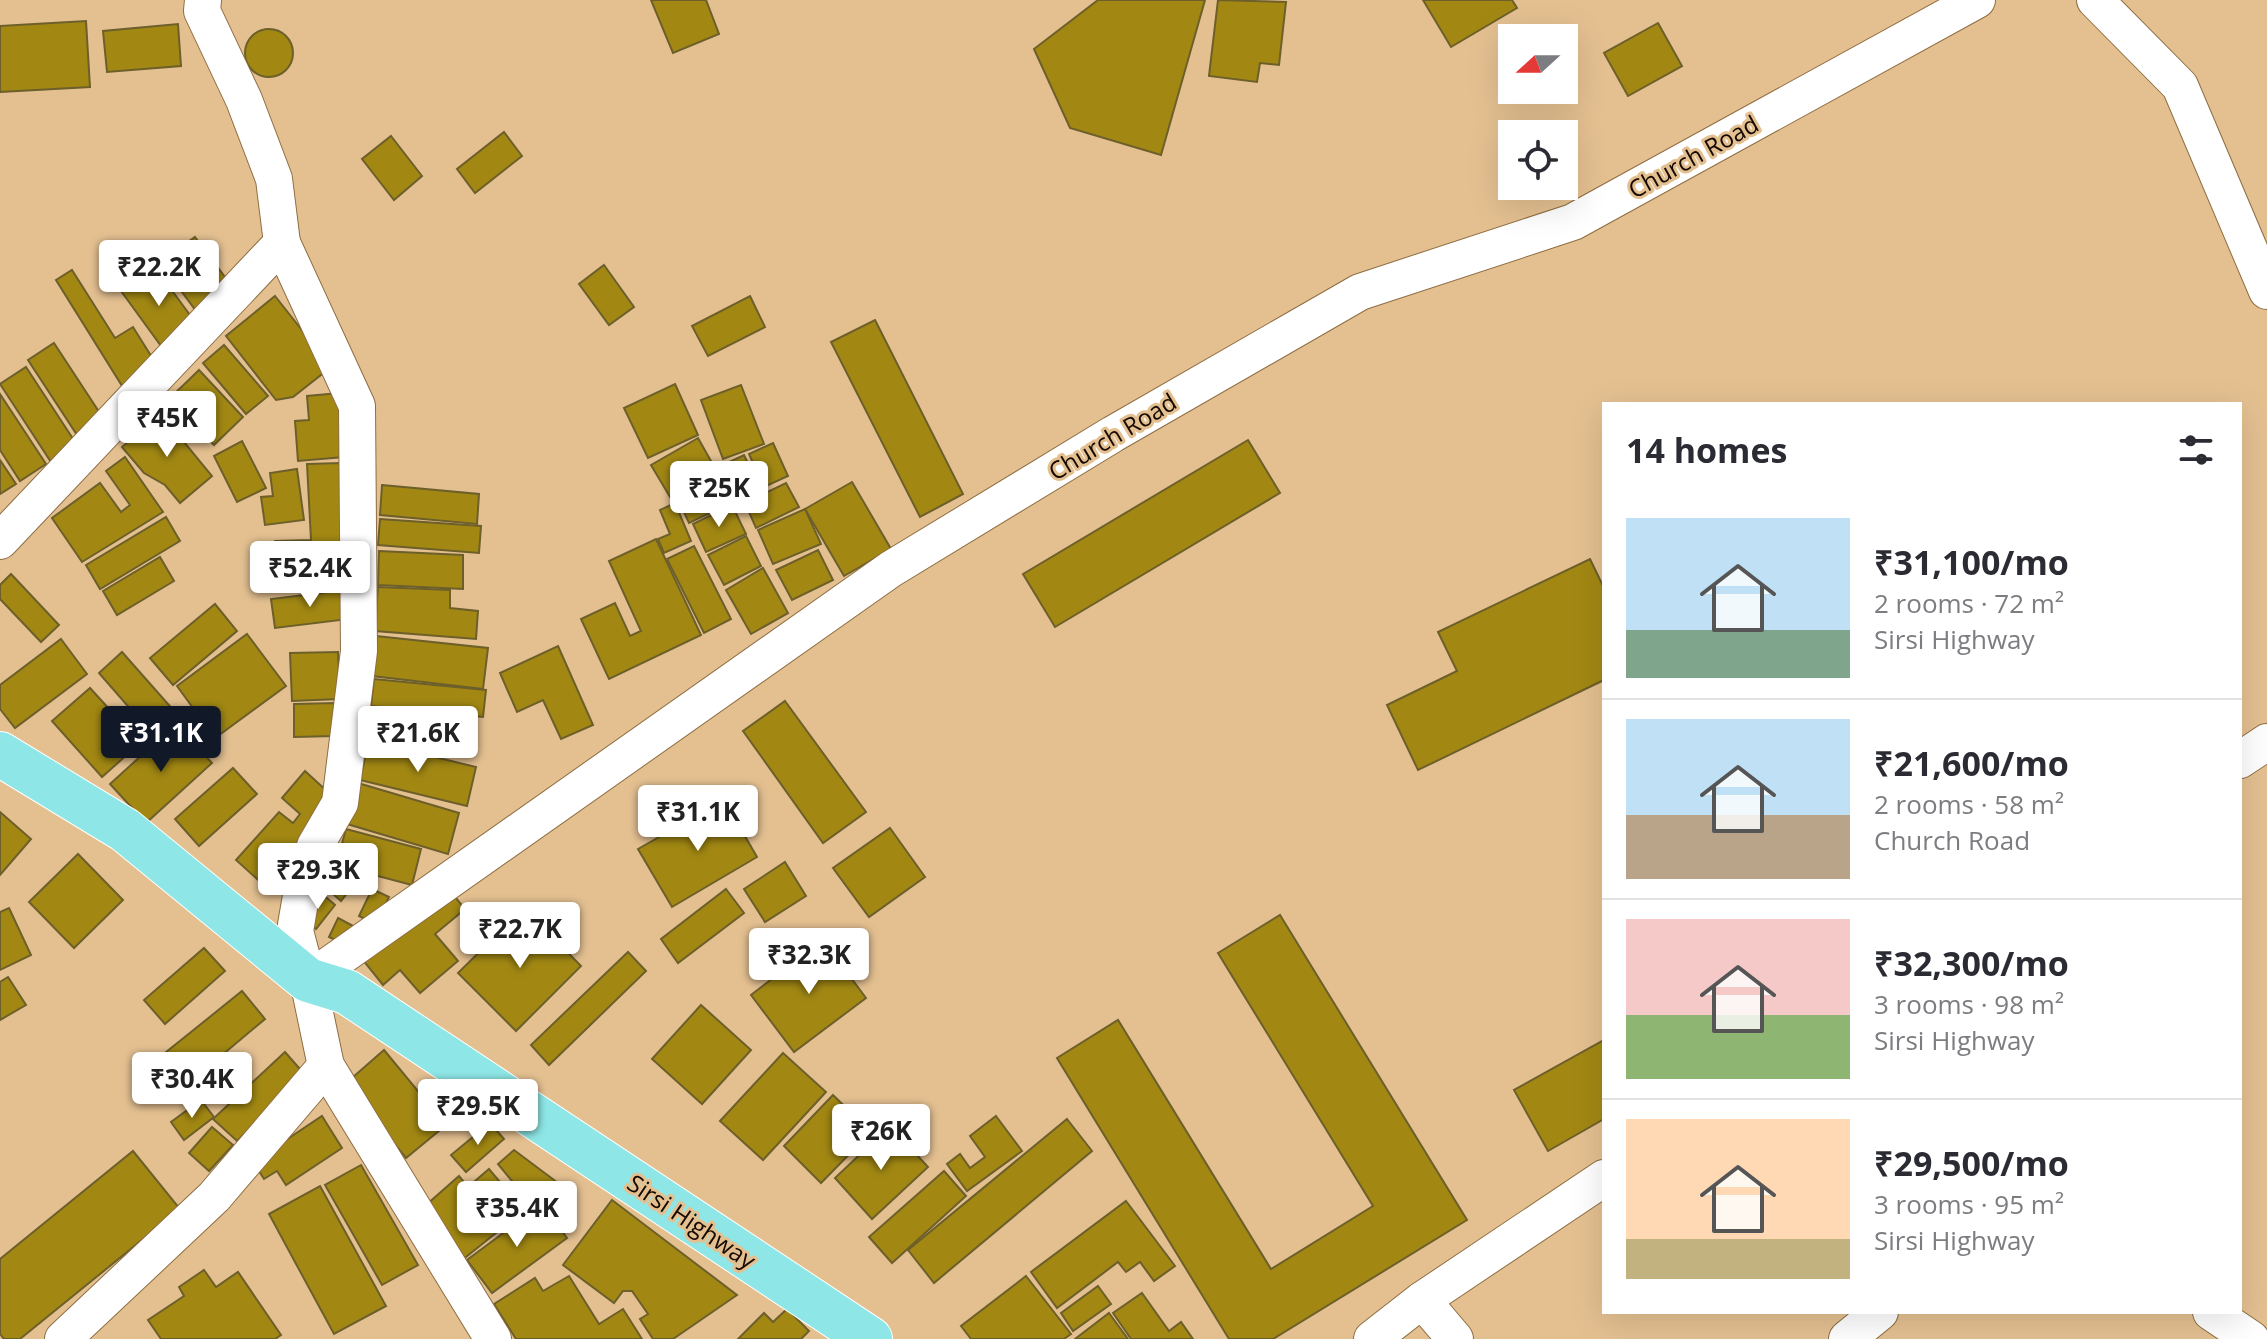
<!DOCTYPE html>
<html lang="en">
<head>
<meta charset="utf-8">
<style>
  :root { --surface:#fff; --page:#f2f2f3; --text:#2b2b33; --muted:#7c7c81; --line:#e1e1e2; --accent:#111827 }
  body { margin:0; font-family:"Open Sans",sans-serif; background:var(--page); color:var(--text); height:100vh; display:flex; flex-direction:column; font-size:30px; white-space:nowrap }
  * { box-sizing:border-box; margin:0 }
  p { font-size:26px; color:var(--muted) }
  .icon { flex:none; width:44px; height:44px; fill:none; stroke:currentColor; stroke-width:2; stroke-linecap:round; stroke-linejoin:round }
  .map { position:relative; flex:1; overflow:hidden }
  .panel { position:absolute; left:1602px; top:402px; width:640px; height:912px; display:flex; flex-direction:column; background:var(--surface); border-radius:0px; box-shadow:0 8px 32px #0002 }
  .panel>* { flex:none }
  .needle { width:52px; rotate:249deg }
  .buttons { position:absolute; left:1498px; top:24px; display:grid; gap:16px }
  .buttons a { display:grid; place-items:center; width:80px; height:80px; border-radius:0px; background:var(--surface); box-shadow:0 8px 32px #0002; font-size:40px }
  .price { position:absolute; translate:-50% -68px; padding:0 18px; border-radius:8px; background:#fff; color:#222; font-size:26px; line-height:52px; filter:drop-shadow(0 2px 4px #0008) }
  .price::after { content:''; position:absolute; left:50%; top:48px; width:24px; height:18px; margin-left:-12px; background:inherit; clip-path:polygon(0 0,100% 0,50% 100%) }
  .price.current { background:var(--accent); color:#fff }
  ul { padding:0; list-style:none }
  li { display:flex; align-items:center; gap:24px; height:200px; padding:0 24px }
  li+li { border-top:2px solid var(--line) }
  li span { display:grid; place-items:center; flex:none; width:224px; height:160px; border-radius:0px; color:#555 }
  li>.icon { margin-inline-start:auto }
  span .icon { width:96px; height:96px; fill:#fffc; stroke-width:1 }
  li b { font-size:34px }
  h2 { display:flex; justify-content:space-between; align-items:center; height:96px; padding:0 24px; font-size:34px }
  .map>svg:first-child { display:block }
</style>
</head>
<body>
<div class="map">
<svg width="2267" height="1339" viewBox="0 0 2267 1339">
  <rect width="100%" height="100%" fill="#e4c091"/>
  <g fill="#a28813" stroke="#6d5f2a" stroke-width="2">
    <polygon points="651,0 706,0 719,34 673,53"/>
    <polygon points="1098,0 1205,0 1161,155 1070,128 1034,49"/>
    <polygon points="1218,0 1286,2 1279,65 1260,63 1257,82 1209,76"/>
    <polygon points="1423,0 1512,0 1517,8 1451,47"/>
    <polygon points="86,21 90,87 0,92 0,26"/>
    <polygon points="1658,23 1682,66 1628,96 1604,53"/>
    <polygon points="178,24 181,66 107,72 103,31"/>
    <circle cx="269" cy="53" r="24"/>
    <polygon points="504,132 522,156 475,193 457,169"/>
    <polygon points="391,136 422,176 394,200 362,159"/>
    <polygon points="195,237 234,289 199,315 160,262"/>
    <polygon points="604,265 634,307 609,325 579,284"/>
    <polygon points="154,266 198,326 164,350 121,291"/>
    <polygon points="72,270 115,338 133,327 158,367 124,389 56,280"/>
    <polygon points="275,296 331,367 293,397 276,400 226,336"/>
    <polygon points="750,296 765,327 708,356 692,326"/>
    <polygon points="875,320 963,494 920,517 831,342"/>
    <polygon points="54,343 105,421 79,438 28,360"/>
    <polygon points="224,345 268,396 246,414 203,363"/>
    <polygon points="26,367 77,445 51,462 0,384"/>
    <polygon points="199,370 243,417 214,445 169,399"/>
    <polygon points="675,384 698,435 648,458 624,408"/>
    <polygon points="741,385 764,444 723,459 701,400"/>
    <polygon points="339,393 344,457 298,461 295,421 309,420 307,396"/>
    <polygon points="0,394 46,464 20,481 0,450"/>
    <polygon points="161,414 212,476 180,503 165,485 144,473 122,447"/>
    <polygon points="698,438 716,470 670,497 651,465"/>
    <polygon points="1248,440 1280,493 1055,627 1023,574"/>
    <polygon points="242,441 266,488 237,502 214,456"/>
    <polygon points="773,443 788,476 764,487 749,454"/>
    <polygon points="744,455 761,492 743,499 727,463"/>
    <polygon points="125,457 163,512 82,562 52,518 100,483 121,512 130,505 106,471"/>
    <polygon points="0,460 16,484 0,494"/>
    <polygon points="341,463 346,583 277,586 275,541 311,540 307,464"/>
    <polygon points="297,469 304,520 265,525 261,497 273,496 270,473"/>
    <polygon points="719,478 731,503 689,523 677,497"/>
    <polygon points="852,482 891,549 844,576 805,509"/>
    <polygon points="786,483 799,507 756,528 745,503"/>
    <polygon points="382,485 479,494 477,524 380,515"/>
    <polygon points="675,503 691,541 664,553 658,539 670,534 660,510"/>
    <polygon points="732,505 746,534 706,552 693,524"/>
    <polygon points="805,509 821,544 773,564 758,530"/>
    <polygon points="166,517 180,541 100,589 86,565"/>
    <polygon points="380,519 481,526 479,553 378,545"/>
    <polygon points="746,536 761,566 724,585 708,555"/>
    <polygon points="656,539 701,635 609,679 581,619 615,603 630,636 641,631 609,561"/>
    <polygon points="694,546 731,619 704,633 667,559"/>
    <polygon points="818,550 833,580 792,600 776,570"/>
    <polygon points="379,551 463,555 463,589 378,585"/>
    <polygon points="160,557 174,581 117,615 103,591"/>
    <polygon points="1590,559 1604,588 1604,680 1418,770 1387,705 1457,671 1438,632"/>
    <polygon points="763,568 788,613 751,634 726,590"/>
    <polygon points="11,574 59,625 41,642 0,599 0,585"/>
    <polygon points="378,587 450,590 450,608 478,611 476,639 375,631"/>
    <polygon points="345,590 349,619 275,628 271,599"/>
    <polygon points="215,604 237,631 173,685 150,658"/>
    <polygon points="247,634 286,686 215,738 177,686"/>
    <polygon points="376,636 488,648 483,689 372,676"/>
    <polygon points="61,639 87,674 15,728 0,709 0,685"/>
    <polygon points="558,646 593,725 561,739 543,700 517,712 500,673"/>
    <polygon points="122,652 175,712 102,777 52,721 90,688 121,722 133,712 99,673"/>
    <polygon points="338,652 340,699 292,701 290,653"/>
    <polygon points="374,679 486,690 483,717 371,706"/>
    <polygon points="785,701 866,812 823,843 743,731"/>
    <polygon points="336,703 336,736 294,737 294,704"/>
    <polygon points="372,707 465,721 461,752 367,738"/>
    <polygon points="176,724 212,763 146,823 110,784"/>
    <polygon points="369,741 476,767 467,806 360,780"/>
    <polygon points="233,768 257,794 199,846 175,819"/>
    <polygon points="305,771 340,803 266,887 236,860 279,812 293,823 300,814 282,798"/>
    <polygon points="358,783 459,813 448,854 347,824"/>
    <polygon points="724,800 757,857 672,907 638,849"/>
    <polygon points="0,812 31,839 0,875"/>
    <polygon points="890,828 925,877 869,917 833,868"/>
    <polygon points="346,829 421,849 412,885 336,865"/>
    <polygon points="78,854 123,900 74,948 29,902"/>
    <polygon points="785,862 806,896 765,922 744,889"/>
    <polygon points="339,870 355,883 341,901 325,887"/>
    <polygon points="447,887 465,909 435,934 458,961 420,993 400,970 383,985 362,959"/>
    <polygon points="372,889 389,897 375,924 359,916"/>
    <polygon points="726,889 744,913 678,963 661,939"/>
    <polygon points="321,893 335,905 316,929 301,917"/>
    <polygon points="9,908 31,955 0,970 0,912"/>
    <polygon points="524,908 581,966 516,1031 458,973"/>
    <polygon points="1280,915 1467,1220 1273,1339 1229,1339 1057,1058 1118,1020 1271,1269 1373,1206 1218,953"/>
    <polygon points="338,918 355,927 346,945 329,937"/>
    <polygon points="823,940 866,998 794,1052 751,995"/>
    <polygon points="204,948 225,971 165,1024 144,1000"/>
    <polygon points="628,952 646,971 549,1065 531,1045"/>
    <polygon points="8,977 26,1005 0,1020 0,982"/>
    <polygon points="242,991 265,1019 190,1082 165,1053"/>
    <polygon points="701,1005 751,1050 702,1104 652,1059"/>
    <polygon points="1604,1040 1604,1119 1548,1151 1514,1090"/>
    <polygon points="384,1050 446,1125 406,1158 345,1084"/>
    <polygon points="285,1052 306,1076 237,1141 213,1119"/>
    <polygon points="783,1053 826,1092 763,1160 720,1121"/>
    <polygon points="833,1095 871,1132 821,1183 784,1146"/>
    <polygon points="201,1100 214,1117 184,1140 171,1122"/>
    <polygon points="322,1116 342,1148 286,1185 277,1171 264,1179 253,1162"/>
    <polygon points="996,1116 1022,1151 967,1191 947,1164 960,1154 970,1168 985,1157 970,1136"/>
    <polygon points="1067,1119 1092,1151 934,1283 908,1250"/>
    <polygon points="490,1123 504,1139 466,1172 451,1155"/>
    <polygon points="890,1126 928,1167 872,1219 835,1178"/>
    <polygon points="212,1127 233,1145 209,1171 189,1153"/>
    <polygon points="514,1150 558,1183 461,1261 425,1206 459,1176 468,1187 489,1169 504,1187 512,1181 498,1164"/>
    <polygon points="133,1151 180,1209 20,1339 4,1339 0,1334 0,1259"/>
    <polygon points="361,1165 418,1265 382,1285 325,1185"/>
    <polygon points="944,1171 966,1196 892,1263 869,1237"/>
    <polygon points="320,1186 386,1306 334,1334 269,1214"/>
    <polygon points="612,1200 737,1295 673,1339 653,1339 640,1319 648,1314 632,1291 623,1291 614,1303 563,1265"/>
    <polygon points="1126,1201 1175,1266 1154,1281 1140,1262 1126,1272 1118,1262 1057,1308 1031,1272"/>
    <polygon points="542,1204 567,1238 492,1293 467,1260"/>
    <polygon points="204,1270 216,1287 238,1272 281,1335 275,1339 161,1339 148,1320 184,1296 179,1287"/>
    <polygon points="569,1276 599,1324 623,1309 642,1339 516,1339 494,1304 535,1278 543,1291"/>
    <polygon points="1026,1276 1071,1334 1064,1339 971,1339 961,1326"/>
    <polygon points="1098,1286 1111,1304 1073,1331 1061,1313"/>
    <polygon points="1142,1293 1169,1331 1181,1322 1193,1339 1131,1339 1113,1313"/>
    <polygon points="787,1309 809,1331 801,1339 738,1339 764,1313 773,1322"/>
    <polygon points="1109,1313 1128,1339 1075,1339"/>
  </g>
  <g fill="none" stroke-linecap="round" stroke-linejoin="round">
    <g stroke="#8e6d41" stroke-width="38">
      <g id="street">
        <polyline points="2095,0 2180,86 2267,291"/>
        <polyline points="282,243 357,406 359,651 340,803 315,846 302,890 295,931 308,980 326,1066 493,1339"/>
        <polyline points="0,541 282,243 274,179 244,100 202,11 203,0"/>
        <polyline points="2240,760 2267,742"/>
        <polyline points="308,980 891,569 1113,434 1360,292 1573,222 1977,0"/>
        <polyline points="1422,1300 1455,1339"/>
        <polyline points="2211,1312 2251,1339"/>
        <polyline points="63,1339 214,1197 326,1066"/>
        <polyline points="1372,1339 1422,1300 1604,1178"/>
        <polyline points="1847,1339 1880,1312"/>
      </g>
    </g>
    <g stroke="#fff" stroke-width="46">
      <polyline id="primary" points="0,754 125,830 308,980 347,992 870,1339"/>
    </g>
    <use href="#street" stroke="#fff" stroke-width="36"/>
    <use href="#primary" stroke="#8ee7e6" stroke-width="44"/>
  </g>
  <g text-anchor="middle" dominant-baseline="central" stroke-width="6" stroke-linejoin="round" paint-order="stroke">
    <g font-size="24" fill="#150900" stroke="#e4c091">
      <text transform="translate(1693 156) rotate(-29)">Church Road</text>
      <text transform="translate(1112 436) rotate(-31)">Church Road</text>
      <text transform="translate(692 1221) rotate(34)">Sirsi Highway</text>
    </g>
  </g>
</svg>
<div class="buttons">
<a><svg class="needle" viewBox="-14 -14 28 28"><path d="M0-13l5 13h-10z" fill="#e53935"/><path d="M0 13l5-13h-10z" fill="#7c7c81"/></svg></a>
<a><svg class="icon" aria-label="locate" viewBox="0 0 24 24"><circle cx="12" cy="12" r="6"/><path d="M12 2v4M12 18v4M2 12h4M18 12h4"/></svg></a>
</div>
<b class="price" style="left:159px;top:308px">₹22.2K</b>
<b class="price" style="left:167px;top:459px">₹45K</b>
<b class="price" style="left:719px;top:529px">₹25K</b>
<b class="price" style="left:310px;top:609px">₹52.4K</b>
<b class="price current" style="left:161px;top:774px">₹31.1K</b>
<b class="price" style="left:418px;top:774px">₹21.6K</b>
<b class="price" style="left:698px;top:853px">₹31.1K</b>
<b class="price" style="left:318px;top:911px">₹29.3K</b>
<b class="price" style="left:520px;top:970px">₹22.7K</b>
<b class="price" style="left:809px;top:996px">₹32.3K</b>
<b class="price" style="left:192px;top:1120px">₹30.4K</b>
<b class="price" style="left:478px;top:1147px">₹29.5K</b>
<b class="price" style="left:881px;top:1172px">₹26K</b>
<b class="price" style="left:517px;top:1249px">₹35.4K</b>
<section class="panel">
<h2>14 homes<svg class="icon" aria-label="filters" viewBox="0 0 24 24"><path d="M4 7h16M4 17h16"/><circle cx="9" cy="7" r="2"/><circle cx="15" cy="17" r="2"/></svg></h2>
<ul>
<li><span style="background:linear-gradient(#bfe0f5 70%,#7fa58c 0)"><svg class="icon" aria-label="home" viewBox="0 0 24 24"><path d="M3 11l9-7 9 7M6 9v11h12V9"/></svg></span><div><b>₹31,100/mo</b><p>2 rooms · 72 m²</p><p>Sirsi Highway</p></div></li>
<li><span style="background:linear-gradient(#bfe0f5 60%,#b9a48a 0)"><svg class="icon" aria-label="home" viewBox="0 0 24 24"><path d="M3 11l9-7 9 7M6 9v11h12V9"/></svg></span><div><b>₹21,600/mo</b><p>2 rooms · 58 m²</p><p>Church Road</p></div></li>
<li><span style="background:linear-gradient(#f6c9c9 60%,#8fb573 0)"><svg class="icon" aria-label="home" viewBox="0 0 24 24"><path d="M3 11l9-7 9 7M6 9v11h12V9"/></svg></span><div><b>₹32,300/mo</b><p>3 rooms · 98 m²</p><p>Sirsi Highway</p></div></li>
<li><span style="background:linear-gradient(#ffd9b3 75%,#c2b280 0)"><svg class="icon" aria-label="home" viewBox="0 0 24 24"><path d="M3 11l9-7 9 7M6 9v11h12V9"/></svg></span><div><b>₹29,500/mo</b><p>3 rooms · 95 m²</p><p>Sirsi Highway</p></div></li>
</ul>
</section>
</div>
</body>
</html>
